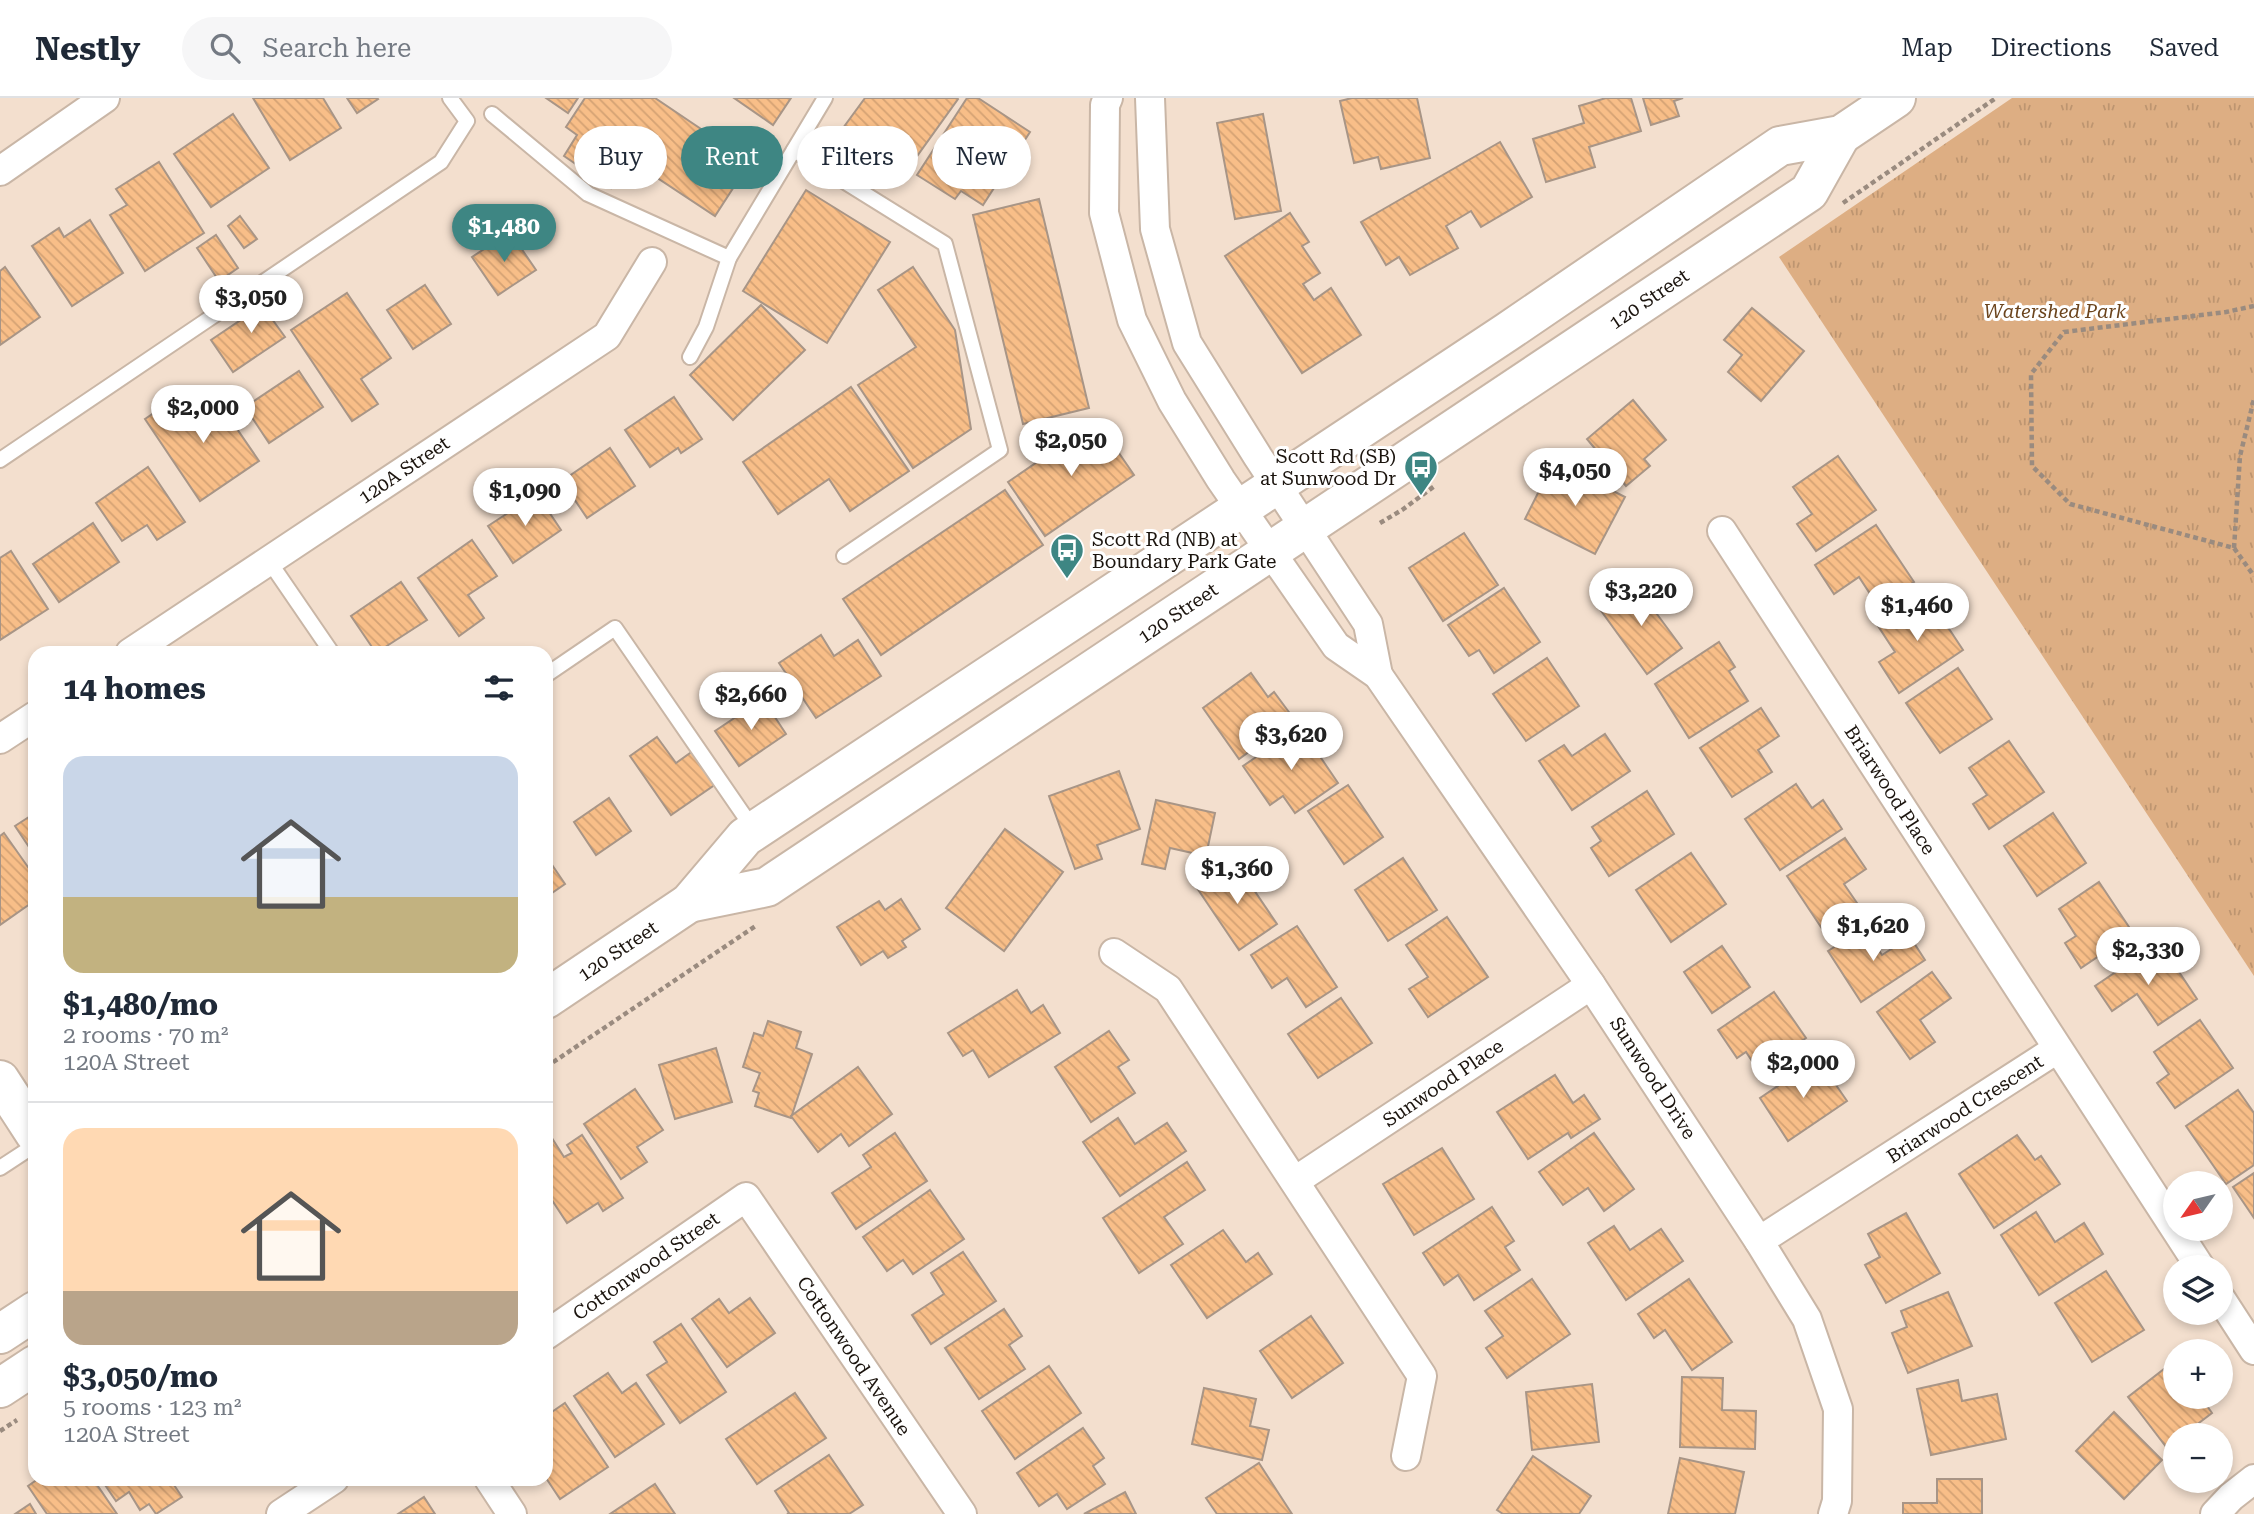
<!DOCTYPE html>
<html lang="en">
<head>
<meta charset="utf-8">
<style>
  :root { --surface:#fff; --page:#f6f6f7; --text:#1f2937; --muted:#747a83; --line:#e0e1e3; --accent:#3e8683 }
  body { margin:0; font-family:"Roboto Serif",serif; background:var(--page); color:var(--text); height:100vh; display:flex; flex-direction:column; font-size:26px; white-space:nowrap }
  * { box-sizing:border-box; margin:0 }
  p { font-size:23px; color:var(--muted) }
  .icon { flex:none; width:38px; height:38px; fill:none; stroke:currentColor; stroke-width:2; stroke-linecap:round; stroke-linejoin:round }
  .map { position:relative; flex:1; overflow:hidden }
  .panel { position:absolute; left:28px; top:548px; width:525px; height:840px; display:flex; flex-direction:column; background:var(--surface); border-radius:21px; box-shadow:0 4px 10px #0003 }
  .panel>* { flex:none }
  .banner { position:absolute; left:574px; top:28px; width:665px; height:63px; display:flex; gap:14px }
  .needle { width:46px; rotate:236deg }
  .buttons { position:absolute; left:2163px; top:1073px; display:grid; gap:14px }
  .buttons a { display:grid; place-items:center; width:70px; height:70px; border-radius:50%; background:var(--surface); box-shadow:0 4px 10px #0003; font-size:35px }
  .price { position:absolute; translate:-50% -60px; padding:0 16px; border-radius:24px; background:#fff; color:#222; font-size:23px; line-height:46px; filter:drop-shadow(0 2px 4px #0008) }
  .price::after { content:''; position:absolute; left:50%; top:42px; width:21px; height:16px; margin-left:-10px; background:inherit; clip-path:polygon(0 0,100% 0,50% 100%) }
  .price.current { background:var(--accent); color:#fff }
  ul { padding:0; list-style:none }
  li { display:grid; align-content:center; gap:14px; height:371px; padding:0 35px }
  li+li { border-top:2px solid var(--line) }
  li span { display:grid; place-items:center; height:217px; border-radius:21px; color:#555 }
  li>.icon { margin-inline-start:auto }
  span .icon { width:126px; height:126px; fill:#fffc; stroke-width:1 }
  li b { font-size:30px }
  h2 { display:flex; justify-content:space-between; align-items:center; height:84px; padding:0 35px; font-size:30px }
  .pill { padding:0 24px; border-radius:32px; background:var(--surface); box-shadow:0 4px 10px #0003; font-size:24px; line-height:63px }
  .pill.current { background:var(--accent); color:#fff }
  header { display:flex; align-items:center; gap:42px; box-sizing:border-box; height:98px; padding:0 35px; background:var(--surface); border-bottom:2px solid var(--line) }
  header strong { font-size:33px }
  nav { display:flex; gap:38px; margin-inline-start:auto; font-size:24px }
  .search { width:490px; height:63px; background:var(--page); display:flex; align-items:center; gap:18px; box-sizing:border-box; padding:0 24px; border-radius:38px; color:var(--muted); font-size:26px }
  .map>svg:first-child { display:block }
</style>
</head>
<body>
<header>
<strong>Nestly</strong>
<div class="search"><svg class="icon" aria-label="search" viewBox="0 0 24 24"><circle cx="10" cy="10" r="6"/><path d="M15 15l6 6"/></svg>Search here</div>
<nav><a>Map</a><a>Directions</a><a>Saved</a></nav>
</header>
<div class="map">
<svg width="2254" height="1416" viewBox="0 0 2254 1416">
  <defs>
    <pattern id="park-tufts" width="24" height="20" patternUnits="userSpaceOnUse" patternTransform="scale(1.75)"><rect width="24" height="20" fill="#ddae83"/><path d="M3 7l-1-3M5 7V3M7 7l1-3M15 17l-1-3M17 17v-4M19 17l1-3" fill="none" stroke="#bd9570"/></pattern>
    <pattern id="building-back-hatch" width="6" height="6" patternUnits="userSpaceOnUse" patternTransform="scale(1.75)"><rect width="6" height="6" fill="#f8be88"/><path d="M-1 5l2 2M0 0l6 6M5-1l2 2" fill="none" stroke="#d4a274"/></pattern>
  </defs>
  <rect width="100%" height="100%" fill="#f3dfce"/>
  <polygon fill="url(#park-tufts)" points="2012,0 2254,0 2254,878 1779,159"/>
  <g fill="url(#building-back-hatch)" stroke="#a89586" stroke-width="2">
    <polygon points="253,0 323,0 341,30 290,62"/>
    <polygon points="347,0 377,0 378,1 357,15"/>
    <polygon points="546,0 578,0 568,15"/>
    <polygon points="585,0 655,0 750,64 715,118 630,62 611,90 564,58 577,37 566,29"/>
    <polygon points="734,0 791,0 773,27"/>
    <polygon points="865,0 957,0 958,1 897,86 835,41"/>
    <polygon points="967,0 978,0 1030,34 983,107 961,93 955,101 917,77"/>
    <polygon points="1352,0 1417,0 1430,60 1381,71 1378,59 1354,65 1340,3"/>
    <polygon points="1606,0 1631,0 1641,33 1589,49 1595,69 1546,84 1533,41 1584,25 1579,8"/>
    <polygon points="1643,0 1683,0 1674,3 1679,18 1651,27"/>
    <polygon points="233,16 269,70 211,109 174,56"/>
    <polygon points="1263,16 1281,113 1235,121 1217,25"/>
    <polygon points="1500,44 1532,99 1481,129 1471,113 1446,128 1458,150 1410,177 1399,159 1386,167 1361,124"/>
    <polygon points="159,64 204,135 145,173 110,117 127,107 116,91"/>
    <polygon points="806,92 890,144 827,245 743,193"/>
    <polygon points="1039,101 1089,310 1023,326 973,117"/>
    <polygon points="1290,115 1309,144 1302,148 1320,175 1303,186 1314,202 1331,190 1361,237 1302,275 1225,158"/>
    <polygon points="240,118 257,141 244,150 228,128"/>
    <polygon points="90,122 123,175 72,208 32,148 59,130 64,139"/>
    <polygon points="510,134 536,172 498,197 472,159"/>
    <polygon points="216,137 238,170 219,183 197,150"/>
    <polygon points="5,169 40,219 0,247 0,173"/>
    <polygon points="913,169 955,232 971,331 913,370 858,287 916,249 878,192"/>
    <polygon points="425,187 451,226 413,251 387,212"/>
    <polygon points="347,195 391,260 361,281 378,306 352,323 291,232"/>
    <polygon points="278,197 287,211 272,221 285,239 233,274 211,242"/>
    <polygon points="761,207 805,252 733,322 690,277"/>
    <polygon points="1752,210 1804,253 1761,303 1728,274 1742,257 1724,242"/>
    <polygon points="299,273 323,309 269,345 245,309"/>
    <polygon points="851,289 909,373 850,413 829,381 778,416 743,364"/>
    <polygon points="213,296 259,363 200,403 145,321 173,302 183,317"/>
    <polygon points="674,299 702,341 681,355 678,350 650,369 625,332"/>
    <polygon points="1633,302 1666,342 1644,361 1650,368 1626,388 1587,341"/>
    <polygon points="1097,323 1134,377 1045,438 1008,384"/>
    <polygon points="610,350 635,388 587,420 562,383"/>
    <polygon points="1838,358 1876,412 1816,453 1797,426 1812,416 1793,389"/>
    <polygon points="1554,363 1625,399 1595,456 1525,421"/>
    <polygon points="148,369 185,424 157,442 147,427 122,443 96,405"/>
    <polygon points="1005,392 1043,447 881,557 843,501"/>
    <polygon points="537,396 561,432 513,465 488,428"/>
    <polygon points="93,425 119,464 59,504 33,466"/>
    <polygon points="1876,427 1914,484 1878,508 1859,479 1834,496 1815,467"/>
    <polygon points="1464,435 1498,487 1443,523 1409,470"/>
    <polygon points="472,442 497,478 468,497 484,520 459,538 418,480"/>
    <polygon points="11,453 48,511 0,542 0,460"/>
    <polygon points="401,484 427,522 376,555 351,518"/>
    <polygon points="1634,485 1682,550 1647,576 1599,510"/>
    <polygon points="1504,490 1540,544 1494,575 1479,552 1469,558 1448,527"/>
    <polygon points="1926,496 1963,552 1899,595 1879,564 1895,554 1878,528"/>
    <polygon points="821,537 834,558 858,542 881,578 816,620 779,565"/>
    <polygon points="1719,544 1735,569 1729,573 1748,603 1689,640 1655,586"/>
    <polygon points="1547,560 1579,608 1526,643 1493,596"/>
    <polygon points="1958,570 1992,621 1940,655 1906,605"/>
    <polygon points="1251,575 1268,599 1274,594 1294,621 1239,661 1203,610"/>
    <polygon points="763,601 786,636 739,668 715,633"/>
    <polygon points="1761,610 1779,638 1758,652 1772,674 1732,699 1700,650"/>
    <polygon points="1300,629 1338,685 1295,715 1283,698 1270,707 1243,668"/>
    <polygon points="1605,636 1630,673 1572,712 1539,663 1564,647 1572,658"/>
    <polygon points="657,639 676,665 693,653 716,686 671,717 630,658"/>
    <polygon points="2009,643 2044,694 1989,731 1973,706 1987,697 1969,670"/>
    <polygon points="1119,673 1140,731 1097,747 1102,761 1075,771 1049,698"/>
    <polygon points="1796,686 1812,710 1823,702 1842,731 1780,772 1745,721"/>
    <polygon points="1348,687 1383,739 1344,766 1308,713"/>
    <polygon points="1647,693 1674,736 1609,778 1591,750 1601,743 1592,729"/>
    <polygon points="609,700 631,733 596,757 574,724"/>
    <polygon points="1156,702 1215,715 1206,758 1170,750 1165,771 1142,766"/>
    <polygon points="35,715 35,758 15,728"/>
    <polygon points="2053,715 2086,765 2037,798 2004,748"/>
    <polygon points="1005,731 1063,774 1004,853 946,810"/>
    <polygon points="4,735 35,779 35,814 30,806 0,827 0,738"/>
    <polygon points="1845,740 1866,771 1844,786 1859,808 1823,832 1787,778"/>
    <polygon points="1691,755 1726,806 1671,844 1636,792"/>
    <polygon points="546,758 565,786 546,799"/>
    <polygon points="1403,760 1437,812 1388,843 1355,792"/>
    <polygon points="1235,764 1277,826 1239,852 1197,790"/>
    <polygon points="2099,784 2133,835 2081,870 2065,845 2076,838 2059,811"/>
    <polygon points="901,801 920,831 902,843 906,849 888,860 883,853 861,867 837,829 879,803 885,812"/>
    <polygon points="1447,819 1488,879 1428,919 1409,891 1428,879 1406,847"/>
    <polygon points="1297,828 1337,889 1306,909 1287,880 1272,890 1251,857"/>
    <polygon points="1864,830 1882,857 1910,839 1925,862 1861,904 1828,853"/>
    <polygon points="1722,848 1750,889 1712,915 1684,874"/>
    <polygon points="2150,851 2164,871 2173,865 2197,901 2158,927 2137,896 2112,913 2095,888"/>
    <polygon points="1932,874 1951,900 1920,922 1935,944 1910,961 1877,914"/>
    <polygon points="1017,892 1031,915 1043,907 1060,935 989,979 973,952 963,958 948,935"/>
    <polygon points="1774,894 1806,940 1758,972 1746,954 1737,960 1718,932"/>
    <polygon points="1341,900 1372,945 1318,980 1288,936"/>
    <polygon points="2200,922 2233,970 2175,1010 2157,985 2169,976 2154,954"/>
    <polygon points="768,923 801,934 796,950 812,956 791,1020 755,1008 759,995 753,993 760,975 743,969 754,935 763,938"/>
    <polygon points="1109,933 1129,962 1118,969 1135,995 1091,1024 1055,969"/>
    <polygon points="716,950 732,1004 675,1021 659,967"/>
    <polygon points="1818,961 1847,1003 1788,1043 1760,1000"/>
    <polygon points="858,969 892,1016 849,1048 841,1036 818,1054 791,1018"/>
    <polygon points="1555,977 1573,1005 1584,997 1600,1021 1571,1040 1568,1035 1528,1061 1497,1014"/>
    <polygon points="635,991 663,1032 637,1049 647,1064 621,1081 584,1026"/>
    <polygon points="2238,992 2254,1015 2254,1067 2226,1086 2186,1028"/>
    <polygon points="1118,1020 1135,1046 1167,1025 1186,1053 1120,1098 1083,1044"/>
    <polygon points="895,1035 927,1083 856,1131 832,1095 871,1069 863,1057"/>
    <polygon points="1594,1035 1634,1091 1604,1113 1588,1090 1563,1107 1539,1074"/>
    <polygon points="550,1037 564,1059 572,1055 567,1047 582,1037 623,1100 603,1113 598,1105 567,1125 546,1093 546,1039"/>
    <polygon points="2017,1037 2035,1062 2041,1058 2060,1086 1994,1130 1959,1076"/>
    <polygon points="1442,1050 1474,1101 1414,1137 1383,1086"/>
    <polygon points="1187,1064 1205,1092 1164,1119 1183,1146 1139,1175 1103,1120"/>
    <polygon points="2254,1075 2254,1120 2233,1089"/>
    <polygon points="930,1092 964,1141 913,1176 903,1162 887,1173 863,1139"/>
    <polygon points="1492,1109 1514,1143 1505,1149 1520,1172 1474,1202 1458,1177 1444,1187 1423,1155"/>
    <polygon points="2036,1114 2055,1144 2084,1125 2103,1156 2039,1197 2001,1137"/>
    <polygon points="1906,1115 1940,1175 1886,1205 1865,1167 1880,1159 1868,1136"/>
    <polygon points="1614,1128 1630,1152 1661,1131 1683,1163 1626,1202 1588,1145"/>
    <polygon points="1223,1132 1246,1164 1258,1155 1272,1176 1207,1220 1171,1167"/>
    <polygon points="963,1154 996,1203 931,1246 912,1217 944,1196 931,1175"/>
    <polygon points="2106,1173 2144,1232 2092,1264 2055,1205"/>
    <polygon points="1532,1181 1570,1236 1507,1280 1486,1250 1503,1238 1485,1213"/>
    <polygon points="1689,1181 1732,1244 1692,1272 1665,1232 1654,1240 1638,1216"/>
    <polygon points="1948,1194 1972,1248 1908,1275 1892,1235 1907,1229 1901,1213"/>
    <polygon points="750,1200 775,1235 727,1269 692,1221 719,1201 729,1215"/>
    <polygon points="1004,1211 1022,1238 1009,1247 1025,1271 979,1301 945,1250"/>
    <polygon points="1311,1218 1343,1265 1292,1300 1260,1253"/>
    <polygon points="681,1226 726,1294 680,1325 647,1277 667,1264 654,1244"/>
    <polygon points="2173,1264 2175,1298 2200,1298 2212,1315 2183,1337 2175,1337 2175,1343 2167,1350 2128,1299"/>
    <polygon points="1049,1268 1081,1315 1015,1361 982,1313"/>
    <polygon points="608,1275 622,1295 636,1285 664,1326 615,1359 574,1298"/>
    <polygon points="1682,1279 1723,1280 1722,1312 1756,1313 1755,1351 1680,1349"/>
    <polygon points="1958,1282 1962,1303 1997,1296 2006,1341 1931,1357 1917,1291"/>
    <polygon points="1592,1286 1599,1344 1532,1352 1526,1294"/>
    <polygon points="1204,1290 1256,1301 1250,1328 1269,1332 1262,1362 1192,1346"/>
    <polygon points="795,1295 826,1340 757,1386 726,1341"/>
    <polygon points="565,1305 608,1369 560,1401 546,1380 546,1318"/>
    <polygon points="2114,1314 2162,1362 2124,1401 2076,1353"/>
    <polygon points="1083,1330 1104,1360 1093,1368 1105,1386 1067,1411 1057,1396 1039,1408 1017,1375"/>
    <polygon points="829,1357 863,1407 849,1416 787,1416 789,1415 775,1393"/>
    <polygon points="1533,1358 1591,1398 1579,1416 1503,1416 1497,1412"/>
    <polygon points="1680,1360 1744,1374 1735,1416 1668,1416"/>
    <polygon points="1259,1365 1292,1416 1217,1416 1206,1400"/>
    <polygon points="38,1381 93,1381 117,1416 47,1416 28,1388"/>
    <polygon points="101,1381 170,1381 182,1399 156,1416 149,1406 140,1412 129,1394 116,1403"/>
    <polygon points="1937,1381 1982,1381 1982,1416 1903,1416 1903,1405 1937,1405"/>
    <polygon points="655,1386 675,1416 610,1416"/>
    <polygon points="1125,1394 1136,1416 1084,1416"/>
    <polygon points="424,1399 435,1416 398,1416"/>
    <polygon points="30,1406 36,1416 15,1416"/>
  </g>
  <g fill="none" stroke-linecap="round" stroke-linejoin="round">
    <g stroke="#c9b6a6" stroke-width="18">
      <g id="lane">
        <polyline points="492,16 588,96 729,160"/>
        <polyline points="794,52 945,146 1000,352 844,458"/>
        <polyline points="690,259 706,229 729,160 825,0"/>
        <polyline points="0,362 441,64 467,23 450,0"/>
        <polyline points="269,463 332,555"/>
        <polyline points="546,577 615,530 754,732"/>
        <polyline points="0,1070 35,1047"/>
      </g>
    </g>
    <g stroke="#c9b6a6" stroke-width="32">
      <g id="street">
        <polyline points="1108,0 1105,7 1104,115 1132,222 1172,303 1221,382 1336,548 1378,577 1591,887 1759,1143 1807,1221 1838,1311 1837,1403 1833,1416"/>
        <polyline points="1150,0 1155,131 1187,245 1258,359 1368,526 1378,577"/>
        <polyline points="0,73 105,0"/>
        <polyline points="1722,433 2200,1169"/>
        <polyline points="130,555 607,238 652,164"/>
        <polyline points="0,641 35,618"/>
        <polyline points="1114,855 1168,891 1422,1278 1406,1358"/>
        <polyline points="1295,1083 1591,887"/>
        <polyline points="1759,1143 2057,951"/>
        <polyline points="2221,1201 2254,1252"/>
        <polyline points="546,1237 746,1099 962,1416"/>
        <polyline points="489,1381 512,1416"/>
        <polyline points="281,1416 334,1381"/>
        <polyline points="2215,1416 2231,1399 2254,1381"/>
      </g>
    </g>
    <g stroke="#c9b6a6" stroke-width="42">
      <g id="secondary">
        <polyline points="689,805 767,789 1809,94 1841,37"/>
        <polyline points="546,901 689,805 745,739 1507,234 1780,48 1841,37 1896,0"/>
        <polyline points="0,982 35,1036"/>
        <polyline points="0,1236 35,1213"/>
        <polyline points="0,1290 35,1267"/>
      </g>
    </g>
    <g stroke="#9a8b7f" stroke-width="4.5" stroke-dasharray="5 3.5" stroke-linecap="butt">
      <polyline points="1843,105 1996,0"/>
      <polyline points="2254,208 2226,214 2064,234 2031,276 2032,368 2070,406 2234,450 2254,478"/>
      <polyline points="1380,425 1402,412 1436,387"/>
      <polyline points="2234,450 2240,358 2254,301"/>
      <polyline points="546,969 757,827"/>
      <polyline points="0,1333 17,1322"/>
    </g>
    <use href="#lane" stroke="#fff" stroke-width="14"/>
    <use href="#street" stroke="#fff" stroke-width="28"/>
    <use href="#secondary" stroke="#fff" stroke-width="38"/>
  </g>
  <defs>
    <g id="bus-pin" transform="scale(1.75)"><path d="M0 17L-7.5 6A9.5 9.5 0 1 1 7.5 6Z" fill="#3e8683" stroke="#fff"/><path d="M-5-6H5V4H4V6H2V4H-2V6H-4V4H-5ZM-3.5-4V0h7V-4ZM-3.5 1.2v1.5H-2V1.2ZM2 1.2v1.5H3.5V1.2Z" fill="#fff"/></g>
  </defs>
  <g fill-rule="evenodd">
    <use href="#bus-pin" x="1421" y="369"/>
    <use href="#bus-pin" x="1067" y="452"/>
  </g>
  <g text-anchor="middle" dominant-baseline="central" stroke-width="6" stroke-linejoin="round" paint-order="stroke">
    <g font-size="19" fill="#1b140e" stroke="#fff">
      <text transform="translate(1649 201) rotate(-34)">120 Street</text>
      <text transform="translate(404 372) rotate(-34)">120A Street</text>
      <text transform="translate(1178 515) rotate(-34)">120 Street</text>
      <text transform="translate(1890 692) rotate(57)">Briarwood Place</text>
      <text transform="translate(618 853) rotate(-34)">120 Street</text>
      <text transform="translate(1653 980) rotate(57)">Sunwood Drive</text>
      <text transform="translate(1443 985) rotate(-34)">Sunwood Place</text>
      <text transform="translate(1965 1011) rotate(-33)">Briarwood Crescent</text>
      <text transform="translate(646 1168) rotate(-35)">Cottonwood Street</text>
      <text transform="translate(854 1258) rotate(56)">Cottonwood Avenue</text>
    </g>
    <g font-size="19" font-style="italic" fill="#6b441d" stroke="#fff">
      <text x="2055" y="213">Watershed Park</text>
    </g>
    <g font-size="19" fill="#1b140e" stroke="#fff" text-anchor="end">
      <text x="1396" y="358">Scott Rd (SB)<tspan x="1396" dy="22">at Sunwood Dr</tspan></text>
      <text x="1092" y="441" text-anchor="start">Scott Rd (NB) at<tspan x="1092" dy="22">Boundary Park Gate</tspan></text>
    </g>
  </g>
</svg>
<div class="buttons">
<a><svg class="needle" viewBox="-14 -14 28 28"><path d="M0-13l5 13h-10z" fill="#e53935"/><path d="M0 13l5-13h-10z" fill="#747a83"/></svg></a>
<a><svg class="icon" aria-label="layers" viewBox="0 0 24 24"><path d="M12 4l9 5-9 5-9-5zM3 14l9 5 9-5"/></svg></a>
<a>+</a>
<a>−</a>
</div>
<b class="price current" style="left:504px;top:166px">$1,480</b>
<b class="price" style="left:251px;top:237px">$3,050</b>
<b class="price" style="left:203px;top:347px">$2,000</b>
<b class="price" style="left:1071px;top:380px">$2,050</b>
<b class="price" style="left:1575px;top:410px">$4,050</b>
<b class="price" style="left:525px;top:430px">$1,090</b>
<b class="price" style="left:1641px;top:530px">$3,220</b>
<b class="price" style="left:1917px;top:545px">$1,460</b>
<b class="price" style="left:751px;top:634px">$2,660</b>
<b class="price" style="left:1291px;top:674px">$3,620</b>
<b class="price" style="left:1237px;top:808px">$1,360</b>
<b class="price" style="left:1873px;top:865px">$1,620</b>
<b class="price" style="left:2148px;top:889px">$2,330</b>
<b class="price" style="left:1803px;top:1002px">$2,000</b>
<div class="banner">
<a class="pill">Buy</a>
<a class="pill current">Rent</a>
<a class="pill">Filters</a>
<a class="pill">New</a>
</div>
<section class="panel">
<h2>14 homes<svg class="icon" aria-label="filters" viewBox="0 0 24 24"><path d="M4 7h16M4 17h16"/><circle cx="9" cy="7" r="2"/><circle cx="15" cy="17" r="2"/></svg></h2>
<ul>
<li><span style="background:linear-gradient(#c9d6e8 65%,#c2b280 0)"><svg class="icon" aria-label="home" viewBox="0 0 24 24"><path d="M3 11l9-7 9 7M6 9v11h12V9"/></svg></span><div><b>$1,480/mo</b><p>2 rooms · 70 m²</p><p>120A Street</p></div></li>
<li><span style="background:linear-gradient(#ffd9b3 75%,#b9a48a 0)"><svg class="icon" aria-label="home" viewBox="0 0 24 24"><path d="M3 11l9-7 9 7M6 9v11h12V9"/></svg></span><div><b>$3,050/mo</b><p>5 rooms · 123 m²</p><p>120A Street</p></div></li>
</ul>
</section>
</div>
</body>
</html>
